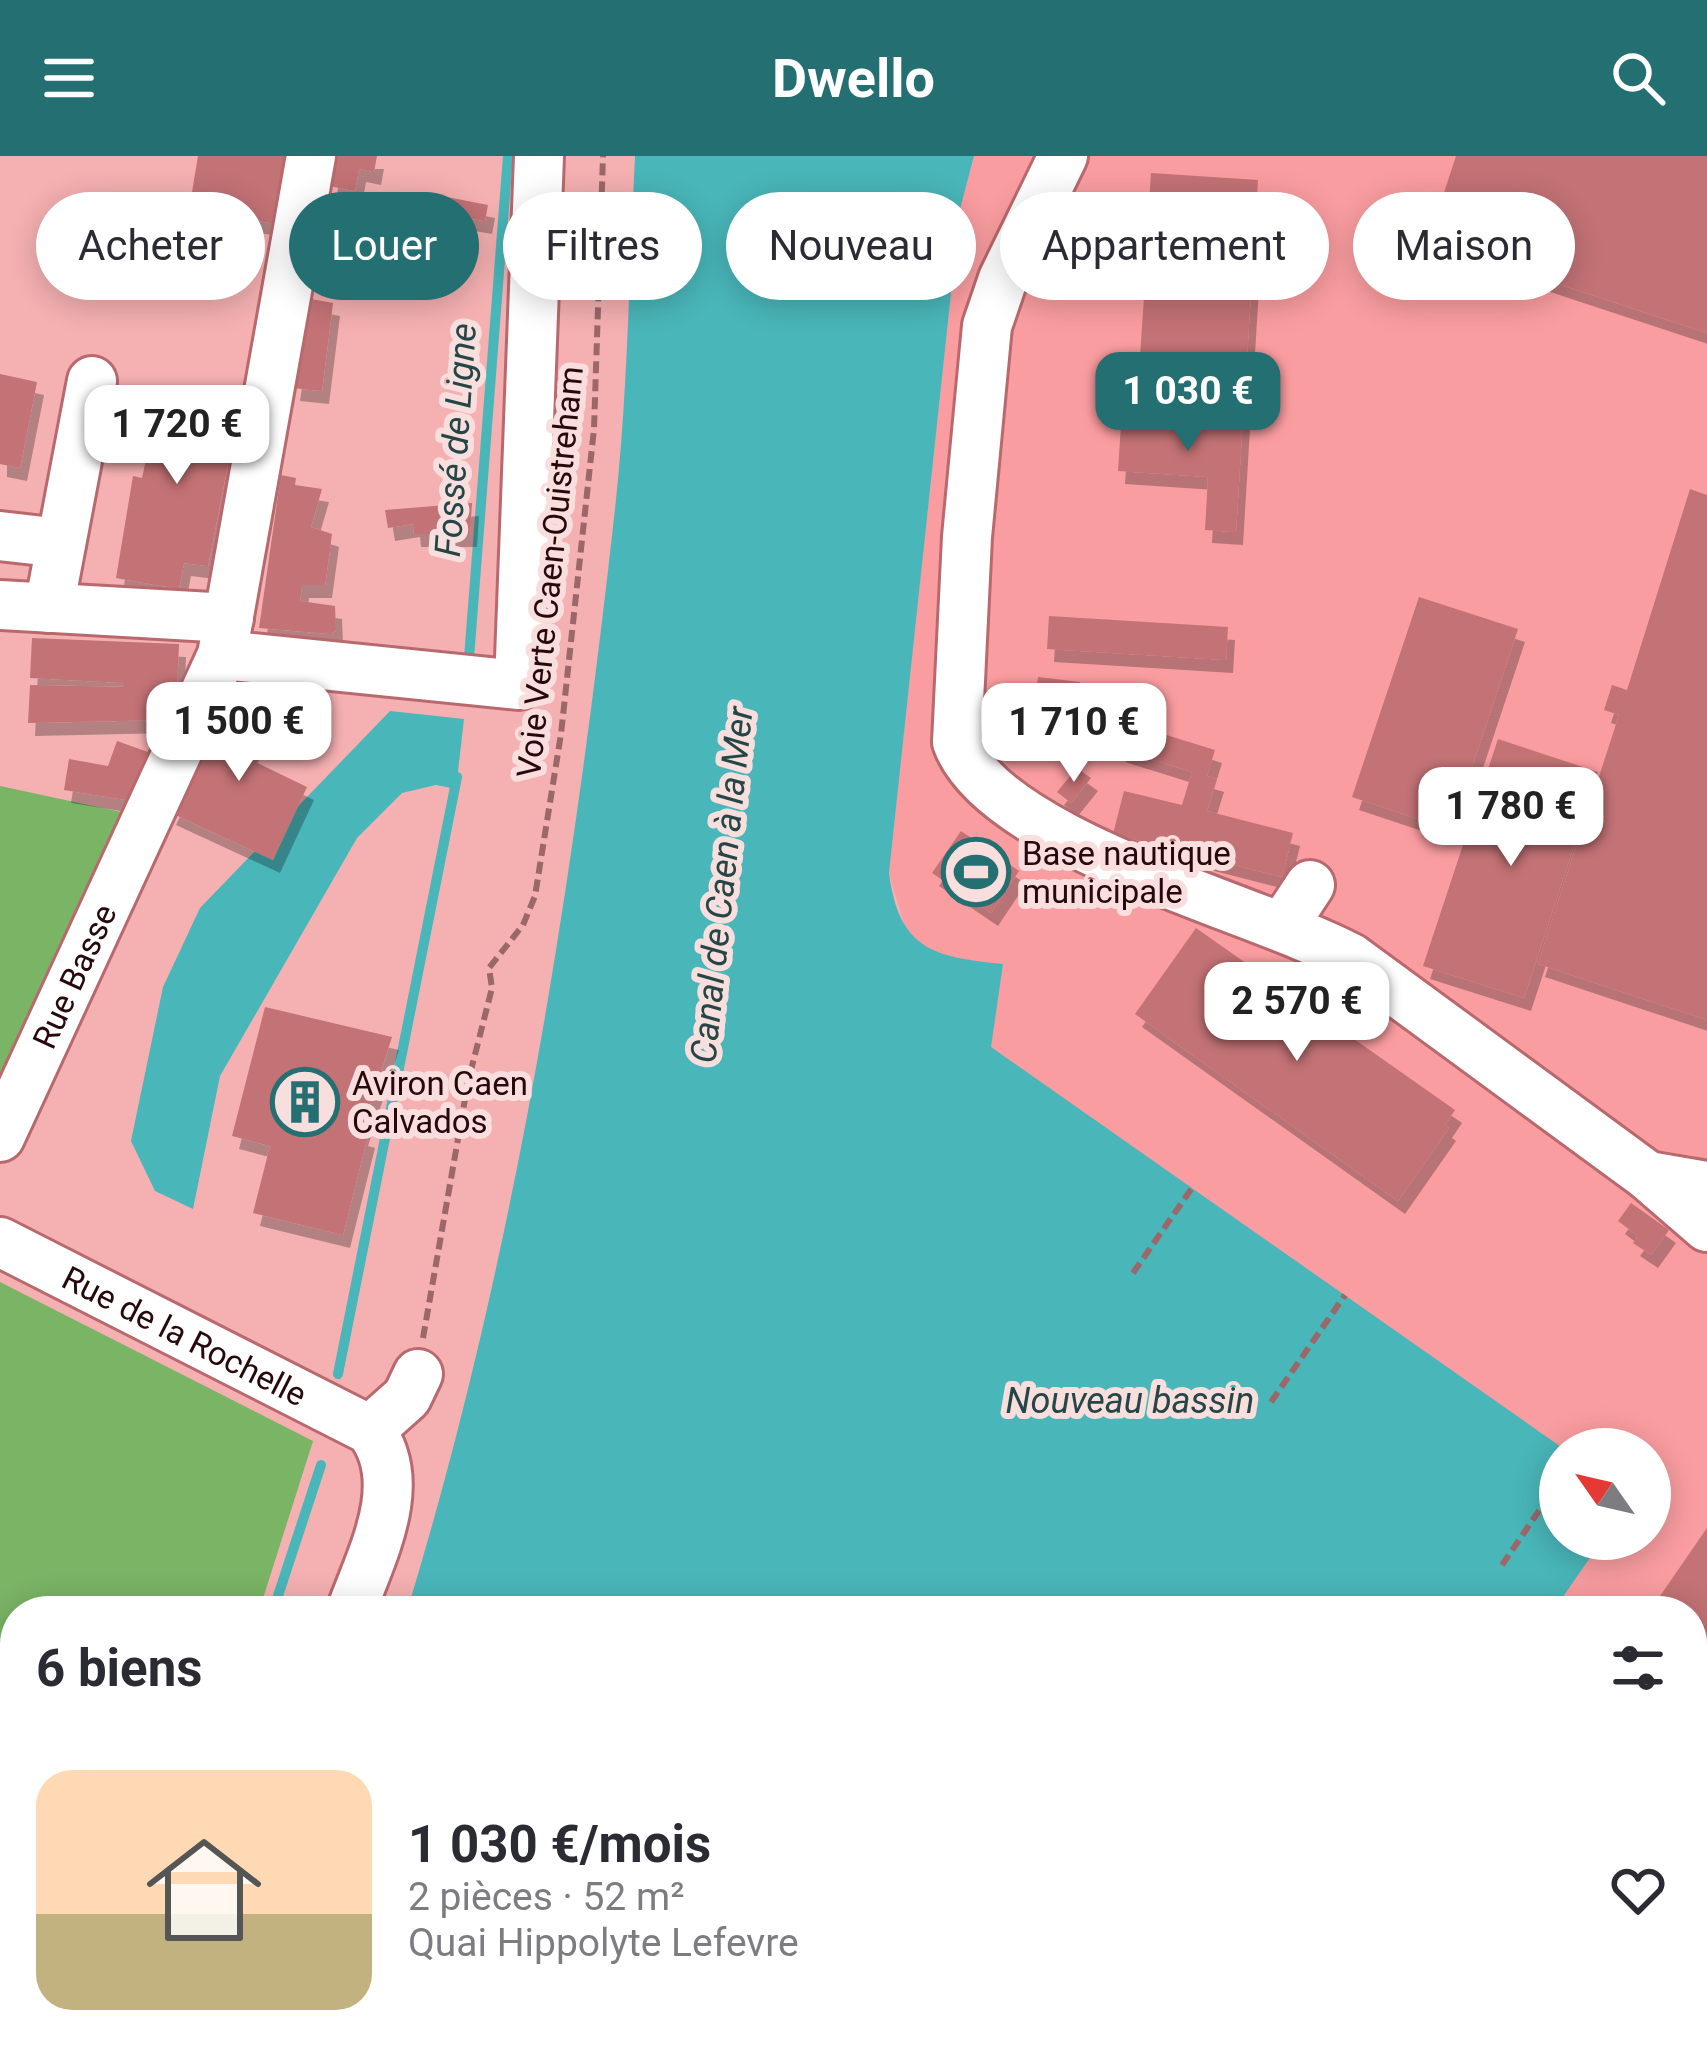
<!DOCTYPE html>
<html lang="fr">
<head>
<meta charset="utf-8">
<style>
  :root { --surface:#fff; --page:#f7f7f7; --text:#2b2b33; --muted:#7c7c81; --accent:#246f71 }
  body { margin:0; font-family:Roboto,sans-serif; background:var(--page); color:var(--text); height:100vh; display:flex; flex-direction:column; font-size:45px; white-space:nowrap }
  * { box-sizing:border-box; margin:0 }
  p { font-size:39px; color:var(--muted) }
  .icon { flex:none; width:66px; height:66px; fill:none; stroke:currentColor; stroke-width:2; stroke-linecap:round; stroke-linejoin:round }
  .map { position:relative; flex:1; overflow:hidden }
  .details { position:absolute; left:0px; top:1440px; width:1707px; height:471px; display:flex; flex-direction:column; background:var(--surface); border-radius:48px 48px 0 0; box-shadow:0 6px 30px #0003 }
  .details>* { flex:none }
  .guide { position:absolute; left:36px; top:36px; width:1635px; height:108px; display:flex; gap:24px }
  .needle { width:78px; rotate:304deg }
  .buttons { position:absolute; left:1539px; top:1272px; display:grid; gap:24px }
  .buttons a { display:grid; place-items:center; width:132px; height:132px; border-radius:50%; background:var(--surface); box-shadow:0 6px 30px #0003; font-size:60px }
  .price { position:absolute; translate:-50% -102px; padding:0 27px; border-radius:24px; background:#fff; color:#222; font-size:39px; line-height:78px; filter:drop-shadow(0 3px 6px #0008) }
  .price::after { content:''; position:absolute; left:50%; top:72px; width:36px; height:27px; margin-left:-18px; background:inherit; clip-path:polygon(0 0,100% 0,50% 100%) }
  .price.selected { background:var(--accent); color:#fff }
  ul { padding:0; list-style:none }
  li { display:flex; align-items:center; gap:36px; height:300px; padding:0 36px }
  li span { display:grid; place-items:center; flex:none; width:336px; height:240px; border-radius:36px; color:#555 }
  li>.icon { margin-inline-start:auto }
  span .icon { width:144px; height:144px; fill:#fffc; stroke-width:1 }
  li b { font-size:51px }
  h2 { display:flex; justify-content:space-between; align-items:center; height:144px; padding:0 36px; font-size:51px }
  .chip { padding:0 42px; border-radius:54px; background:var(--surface); box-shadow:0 6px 30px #0003; font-size:42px; line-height:108px }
  .chip.selected { background:var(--accent); color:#fff }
  header { display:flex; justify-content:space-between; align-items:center; height:156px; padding:0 36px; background:var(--accent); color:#fff; font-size:54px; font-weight:700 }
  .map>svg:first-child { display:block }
</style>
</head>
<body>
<header><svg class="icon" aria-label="menu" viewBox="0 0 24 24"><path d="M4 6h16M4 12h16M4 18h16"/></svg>Dwello<svg class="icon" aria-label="search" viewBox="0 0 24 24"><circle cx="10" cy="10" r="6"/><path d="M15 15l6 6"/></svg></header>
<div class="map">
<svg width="1707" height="1909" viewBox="0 0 1707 1909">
  <defs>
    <filter id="shadow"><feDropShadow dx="7" dy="13" stdDeviation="0" flood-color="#0004"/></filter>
  </defs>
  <rect width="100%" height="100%" fill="#f5b0b1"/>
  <path fill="#fa9da0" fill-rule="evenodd" d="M974,0H1707V1909H688L692,1896H1692V1455H849L1002,808L943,802L907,778L889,717L960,52ZM1560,1293H1650V1383H1560Z"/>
  <g fill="#7ab465">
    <polygon points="0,630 126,657 0,923"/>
    <polygon points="0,1126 313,1285 259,1455 15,1455 15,1896 106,1896 101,1909 0,1909"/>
  </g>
  <g fill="#49b6b9">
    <path d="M635,0H974L960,53L889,717C899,794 934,801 1003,808L991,891L1564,1293L1560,1383H1603L1553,1455H407C516,1098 574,723 615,353C628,236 629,117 635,0Z"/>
    <polygon points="390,555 464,563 456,633 436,629 402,637 357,682 220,920 193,1053 155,1035 131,985 163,831 200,752"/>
    <polygon points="265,1896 1243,1896 1234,1909 259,1909"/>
  </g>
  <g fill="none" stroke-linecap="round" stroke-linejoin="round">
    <g stroke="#49b6b9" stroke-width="10">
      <polyline points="469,502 508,0"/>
      <polyline points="338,1218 457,621"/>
      <polyline points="273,1455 321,1309"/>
      <polyline points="119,1909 125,1896"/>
    </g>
  </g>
  <g fill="#c37275" filter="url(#shadow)">
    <polygon points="198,0 288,0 277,68 189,54"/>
    <polygon points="335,0 377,0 374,16 359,13 355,35 329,30"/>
    <polygon points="1456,0 1707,0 1707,177 1428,85"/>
    <polygon points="1151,17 1258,24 1245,233 1158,228 1160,202 1140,201 1147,96 1124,94 1126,61 1148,63"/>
    <polygon points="447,41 488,49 485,65 444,58"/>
    <polygon points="306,142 333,147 322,235 293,232"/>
    <polygon points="0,218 37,226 20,312 0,308"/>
    <polygon points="154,230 240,247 208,410 184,407 179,433 116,422 133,320 142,322 147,299 138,297"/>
    <polygon points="1122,252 1243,260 1236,376 1205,374 1208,321 1118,315"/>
    <polygon points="281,319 296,322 295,329 322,333 311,371 332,378 325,429 302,429 300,445 335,450 336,474 331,478 259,472"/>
    <polygon points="1690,333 1707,339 1707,864 1538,808 1619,559 1604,554 1612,529 1627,534"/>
    <polygon points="472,347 470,378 414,378 413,368 388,372 385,354"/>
    <polygon points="1419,441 1518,473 1451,674 1352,641"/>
    <polygon points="1049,460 1228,471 1226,504 1047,493"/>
    <polygon points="32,482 179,488 177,535 163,564 28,567 30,529 124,531 124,527 30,522"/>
    <polygon points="1038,521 1080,526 1071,585 1031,576"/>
    <polygon points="231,540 271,549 247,602 307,631 273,704 169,656 191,610 197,613 211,585 222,591 225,584 206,574 222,541 230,544"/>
    <polygon points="1118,564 1215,594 1207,620 1217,623 1207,655 1293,677 1282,721 1113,678 1124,635 1182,649 1192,616 1121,594 1111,587"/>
    <polygon points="1498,583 1598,616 1524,842 1423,810"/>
    <polygon points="117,585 148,596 126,644 64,634 69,603 108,610"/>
    <polygon points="1077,612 1091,622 1071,647 1057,636"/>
    <polygon points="961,675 1019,715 991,757 932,717"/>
    <polygon points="1196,772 1455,954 1445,969 1449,972 1398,1045 1135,858"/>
    <polygon points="265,851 392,881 361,977 368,979 343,1079 253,1057 270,990 232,980"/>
    <polygon points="1631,1047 1669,1074 1651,1099 1633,1087 1638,1080 1618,1065"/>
    <polygon points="1707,1372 1707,1464 1703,1470 1692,1462 1692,1455 1682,1455 1660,1440"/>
    <polygon points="1707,1590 1707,1709 1692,1730 1692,1610"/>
    <polygon points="0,1833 15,1839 15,1896 31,1896 25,1909 0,1909"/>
    <polygon points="1339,1896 1379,1896 1397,1909 1330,1909"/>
  </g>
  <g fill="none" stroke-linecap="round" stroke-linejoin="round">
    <g stroke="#b9696d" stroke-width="54">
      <g id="minor">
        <path d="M1063,0L1003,123L987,170L967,381L957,586C994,687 1255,751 1351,802L1648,1020"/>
        <polyline points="0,380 61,387"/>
        <polyline points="0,449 229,462"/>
        <polyline points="49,452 92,225"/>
        <polyline points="222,499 519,529 539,0"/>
        <polyline points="1283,770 1310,729"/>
        <path id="s1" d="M0,981L222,499L311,0"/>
        <polyline points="1707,1030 1648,1020 1707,1071"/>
        <path id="s2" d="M0,1086L370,1274C411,1327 371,1400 351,1455"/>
        <polyline points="370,1274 407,1241 418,1218"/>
        <polyline points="1692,1564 1707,1542"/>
        <polyline points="176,1909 182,1896"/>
        <polyline points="1278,1909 1287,1896"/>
        <polyline points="1454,1909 1463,1896"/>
      </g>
    </g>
    <g stroke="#9b6769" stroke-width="6" stroke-dasharray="12 6" stroke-linecap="butt">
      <polyline points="1133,1117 1192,1032"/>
      <polyline points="423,1182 468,926 492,832 489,812 523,769 535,740 561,578 594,273 603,0"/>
      <polyline points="1271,1246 1345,1139"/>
      <polyline points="1502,1409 1560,1324"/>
      <polyline points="1692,1879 1707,1889"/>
      <polyline points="43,1909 48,1896"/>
    </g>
    <use href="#minor" stroke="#fff" stroke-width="48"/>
  </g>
  <defs>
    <g id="stadium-ring" transform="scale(3.45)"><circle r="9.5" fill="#f9dede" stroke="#246f71" stroke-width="1.5"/><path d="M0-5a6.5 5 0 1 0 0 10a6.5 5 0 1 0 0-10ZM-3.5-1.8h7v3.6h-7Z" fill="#246f71"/></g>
    <g id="building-ring" transform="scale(3.45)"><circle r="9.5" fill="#f9dede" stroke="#246f71" stroke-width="1.5"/><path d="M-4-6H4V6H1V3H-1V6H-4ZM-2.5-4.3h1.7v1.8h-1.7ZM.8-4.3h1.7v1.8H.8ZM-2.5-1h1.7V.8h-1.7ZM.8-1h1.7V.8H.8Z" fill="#246f71"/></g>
  </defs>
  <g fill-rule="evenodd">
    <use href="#stadium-ring" x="976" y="716"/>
    <use href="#building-ring" x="305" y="946"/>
  </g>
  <g text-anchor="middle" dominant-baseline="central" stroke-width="12" stroke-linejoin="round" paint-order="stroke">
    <g font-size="33" fill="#27090c" stroke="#f9dede">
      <text transform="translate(550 416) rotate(-84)">Voie Verte Caen-Ouistreham</text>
      <text stroke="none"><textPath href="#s1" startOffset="177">Rue Basse</textPath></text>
      <text stroke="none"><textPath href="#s2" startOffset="207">Rue de la Rochelle</textPath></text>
    </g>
    <g font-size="33" fill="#27090c" stroke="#f9dede" text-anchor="start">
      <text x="1022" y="697">Base nautique<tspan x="1022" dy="38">municipale</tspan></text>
      <text x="352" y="927">Aviron Caen<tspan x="352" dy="38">Calvados</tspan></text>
    </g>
    <g font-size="36" font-style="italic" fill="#254647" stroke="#f9dede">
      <text transform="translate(456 284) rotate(-86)">Fossé de Ligne</text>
      <text transform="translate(722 729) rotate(-84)">Canal de Caen à la Mer</text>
      <text x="1130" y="1245">Nouveau bassin</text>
    </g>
  </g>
</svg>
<div class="buttons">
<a><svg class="needle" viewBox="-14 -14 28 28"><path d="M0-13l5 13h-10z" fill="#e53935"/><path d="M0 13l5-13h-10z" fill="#7c7c81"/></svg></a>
</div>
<b class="price selected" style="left:1188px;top:298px">1 030 €</b>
<b class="price" style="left:177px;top:331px">1 720 €</b>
<b class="price" style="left:239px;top:628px">1 500 €</b>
<b class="price" style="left:1074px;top:629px">1 710 €</b>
<b class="price" style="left:1511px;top:713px">1 780 €</b>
<b class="price" style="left:1297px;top:908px">2 570 €</b>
<div class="guide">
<a class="chip">Acheter</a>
<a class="chip selected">Louer</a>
<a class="chip">Filtres</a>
<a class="chip">Nouveau</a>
<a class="chip">Appartement</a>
<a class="chip">Maison</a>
</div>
<section class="details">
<h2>6 biens<svg class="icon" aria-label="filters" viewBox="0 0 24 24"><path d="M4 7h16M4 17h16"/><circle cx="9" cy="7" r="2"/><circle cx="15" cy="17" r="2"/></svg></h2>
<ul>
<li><span style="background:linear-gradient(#ffd9b3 60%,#c2b280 0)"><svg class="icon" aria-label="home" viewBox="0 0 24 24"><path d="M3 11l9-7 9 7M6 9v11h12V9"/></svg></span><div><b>1 030 €/mois</b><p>2 pièces · 52 m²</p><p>Quai Hippolyte Lefevre</p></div><svg class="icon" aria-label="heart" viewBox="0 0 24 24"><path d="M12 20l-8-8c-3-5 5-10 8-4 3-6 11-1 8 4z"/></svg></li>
</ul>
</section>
</div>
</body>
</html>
